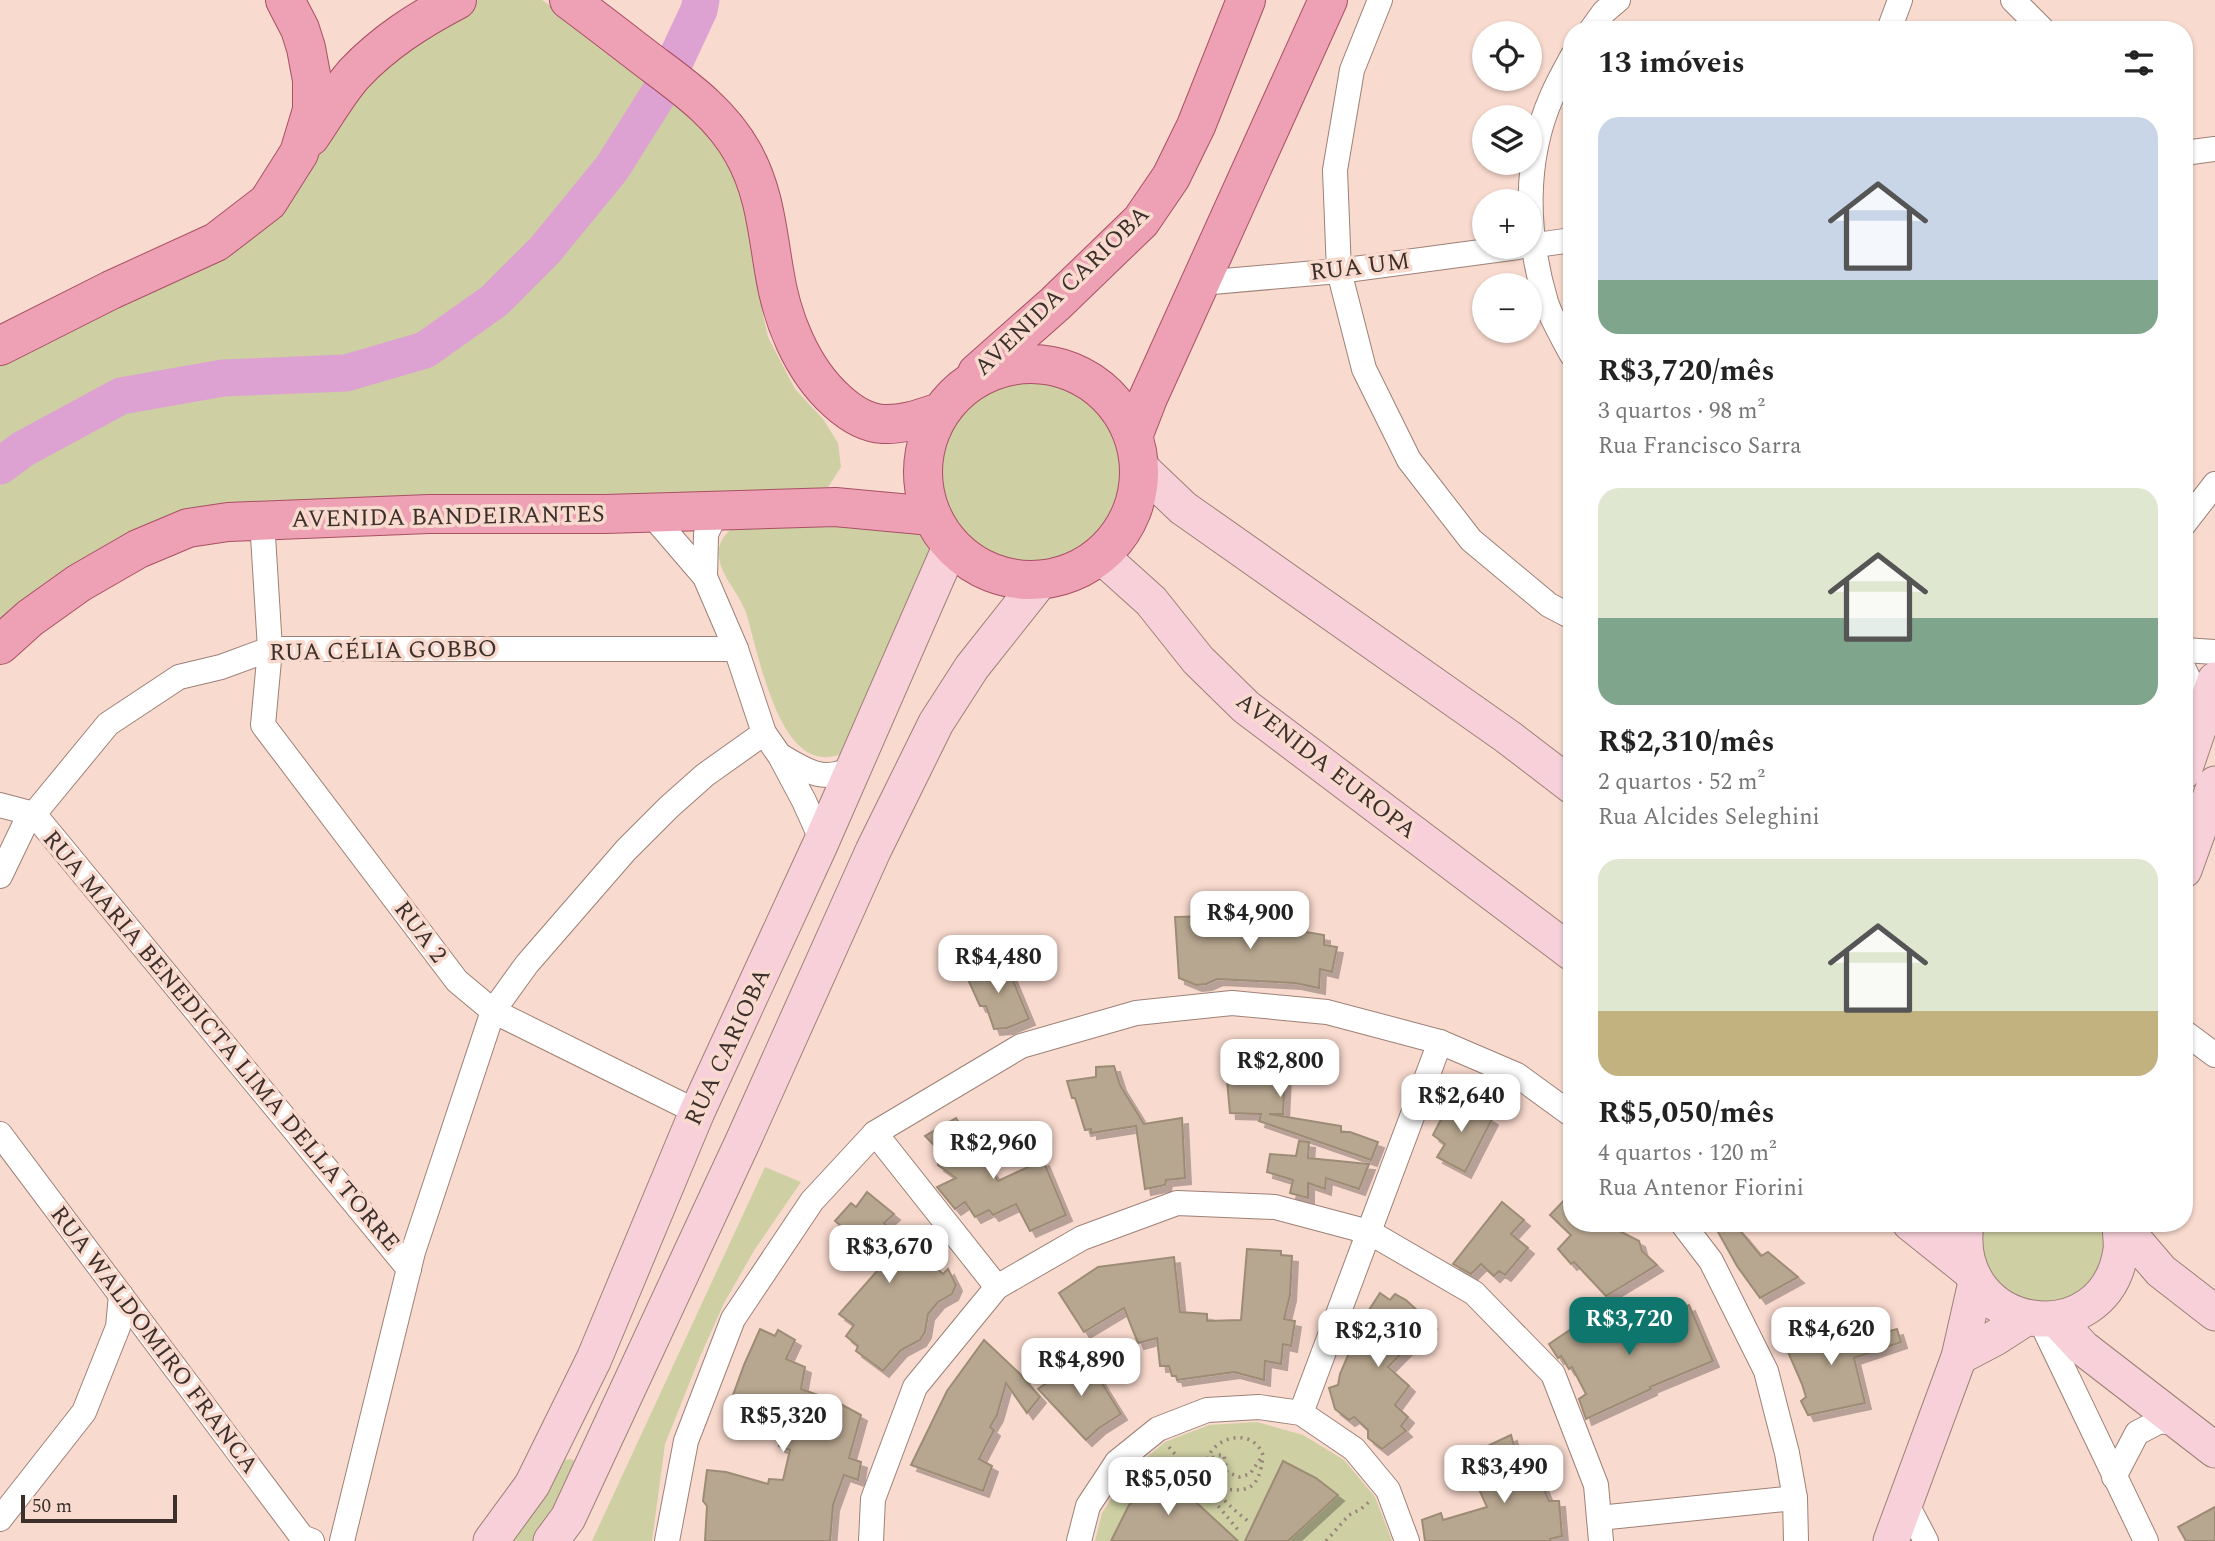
<!DOCTYPE html>
<html lang="pt">
<head>
<meta charset="utf-8">
<style>
  :root { --surface:#fff; --page:#f2f2f2; --text:#222; --muted:#767676; --accent:#0f766e }
  body { margin:0; font-family:Spectral,serif; background:var(--page); color:var(--text); height:100vh; display:flex; flex-direction:column; font-size:26px; white-space:nowrap }
  * { box-sizing:border-box; margin:0 }
  p { font-size:23px; color:var(--muted) }
  .icon { flex:none; width:38px; height:38px; fill:none; stroke:currentColor; stroke-width:2; stroke-linecap:round; stroke-linejoin:round }
  .map { position:relative; flex:1; overflow:hidden }
  .side { position:absolute; left:1563px; top:21px; width:630px; height:1211px; display:flex; flex-direction:column; background:var(--surface); border-radius:28px; box-shadow:0 2px 5px #0004 }
  .side>* { flex:none }
  .controls { position:absolute; left:1472px; top:21px; display:grid; gap:14px }
  .controls a { display:grid; place-items:center; width:70px; height:70px; border-radius:50%; background:var(--surface); box-shadow:0 2px 5px #0004; font-size:35px }
  .scale { position:absolute; left:21px; bottom:18px; width:156px; box-sizing:border-box; padding-left:7px; border:4px solid #3c302c; border-top:0; font-size:19px; line-height:24px; white-space:nowrap; color:#3c302c; -webkit-text-stroke:5px #f9dace; paint-order:stroke }
  .price { position:absolute; translate:-50% -60px; padding:0 16px; border-radius:14px; background:#fff; color:#222; font-size:23px; line-height:46px; filter:drop-shadow(0 2px 4px #0008) }
  .price::after { content:''; position:absolute; left:50%; top:42px; width:21px; height:16px; margin-left:-10px; background:inherit; clip-path:polygon(0 0,100% 0,50% 100%) }
  .price.current { background:var(--accent); color:#fff }
  ul { padding:0; list-style:none }
  li { display:grid; align-content:center; gap:14px; height:371px; padding:0 35px }
  li span { display:grid; place-items:center; height:217px; border-radius:21px; color:#555 }
  li>.icon { margin-inline-start:auto }
  span .icon { width:126px; height:126px; fill:#fffc; stroke-width:1 }
  li b { font-size:30px }
  h2 { display:flex; justify-content:space-between; align-items:center; height:84px; padding:0 35px; font-size:30px }
  .map>svg:first-child { display:block }
</style>
</head>
<body>
<div class="map">
<svg width="2215" height="1541" viewBox="0 0 2215 1541">
  <defs>
    <filter id="shadow"><feDropShadow dx="6" dy="6" stdDeviation="0" flood-color="#0004"/></filter>
  </defs>
  <rect width="100%" height="100%" fill="#f9dace"/>
  <g fill="#cecfa3">
    <polygon points="479,0 542,0 580,27 716,137 738,169 758,250 758,292 768,337 795,389 823,419 838,443 841,467 827,489 280,506 0,626 0,360 223,252 380,68 465,5"/>
    <circle cx="1032" cy="472" r="98"/>
    <path d="M909,521L926,532L933,551L845,752C779,785 759,650 745,610C738,592 721,576 719,557C717,545 723,537 731,529Z"/>
    <polygon points="765,1167 801,1182 755,1249 724,1303 699,1359 665,1444 652,1541 592,1541"/>
    <polygon points="1977,1223 2107,1223 2105,1270 2074,1302 2031,1308 1980,1268"/>
    <polygon points="1257,1422 1303,1435 1344,1460 1375,1497 1392,1541 1095,1541 1102,1513 1128,1473 1165,1442 1209,1425"/>
    <polygon points="570,1459 578,1462 545,1541 510,1541 561,1461"/>
  </g>
  <g fill="none" stroke-linecap="round" stroke-linejoin="round">
    <polyline stroke="#dda1d2" stroke-width="37" points="0,466 23,449 121,396 223,378 346,373 425,350 494,301 545,250 612,168 663,87 699,10 701,0"/>
  </g>
  <g fill="#b8a790" stroke="#9d8c75" stroke-width="2" filter="url(#shadow)">
    <polygon points="1220,912 1301,924 1300,931 1324,935 1324,945 1337,947 1332,972 1320,969 1319,988 1295,983 1217,979 1206,984 1196,985 1179,978 1175,917 1219,916"/>
    <polygon points="1004,959 1029,1019 1007,1028 994,1029 986,1006 980,1006 966,975"/>
    <polygon points="1229,1045 1264,1047 1265,1051 1286,1051 1283,1114 1269,1114 1341,1126 1341,1132 1350,1132 1378,1142 1371,1160 1259,1121 1261,1114 1230,1113 1227,1080"/>
    <polygon points="1114,1066 1120,1085 1144,1124 1182,1118 1185,1178 1166,1180 1165,1185 1145,1189 1136,1126 1091,1133 1091,1129 1085,1130 1075,1098 1072,1098 1067,1081 1096,1077 1096,1067"/>
    <polygon points="1451,1100 1466,1108 1469,1105 1492,1119 1465,1172 1437,1157 1445,1144 1433,1135"/>
    <polygon points="956,1118 998,1181 1043,1160 1066,1215 1030,1231 1016,1204 993,1215 989,1210 975,1217 965,1202 955,1209 937,1187 956,1178 938,1165 938,1149 925,1136"/>
    <polygon points="1299,1141 1309,1142 1308,1158 1369,1164 1359,1189 1326,1178 1325,1189 1308,1183 1308,1198 1290,1193 1293,1180 1267,1172 1270,1154 1296,1156"/>
    <polygon points="867,1192 894,1214 884,1223 943,1274 948,1269 956,1285 952,1294 938,1302 928,1314 925,1332 920,1340 901,1350 883,1371 856,1351 858,1346 846,1336 854,1325 839,1314 878,1270 835,1230 840,1225 835,1221 851,1203 856,1207"/>
    <polygon points="1572,1192 1572,1223 1604,1223 1639,1241 1642,1251 1657,1265 1606,1296 1574,1262 1571,1264 1558,1249 1571,1235 1550,1215"/>
    <polygon points="1502,1202 1524,1220 1511,1234 1528,1248 1505,1275 1499,1271 1494,1276 1481,1264 1471,1274 1453,1264"/>
    <polygon points="1729,1223 1732,1223 1742,1233 1761,1256 1768,1252 1798,1277 1760,1298 1737,1266 1718,1232"/>
    <polygon points="1247,1249 1281,1251 1281,1255 1292,1256 1290,1295 1284,1319 1295,1321 1291,1346 1283,1344 1281,1364 1265,1361 1264,1380 1234,1372 1177,1380 1176,1376 1172,1376 1169,1366 1160,1366 1157,1338 1138,1343 1124,1308 1084,1332 1059,1293 1098,1267 1174,1257 1180,1312 1207,1314 1207,1321 1241,1320"/>
    <polygon points="1380,1293 1390,1300 1395,1294 1406,1300 1431,1323 1388,1367 1409,1386 1395,1405 1408,1417 1401,1426 1406,1431 1382,1449 1368,1438 1368,1430 1354,1417 1349,1420 1335,1409 1329,1388 1338,1385 1340,1374 1358,1332 1356,1330"/>
    <polygon points="1603,1304 1628,1345 1670,1321 1668,1315 1689,1305 1713,1361 1650,1387 1651,1389 1586,1419 1579,1399 1586,1394 1572,1367 1569,1369 1561,1356 1558,1358 1549,1344 1586,1319 1584,1317"/>
    <polygon points="1819,1325 1824,1342 1848,1333 1852,1342 1897,1329 1901,1342 1854,1358 1865,1403 1808,1415 1801,1401 1806,1397 1802,1384 1781,1336"/>
    <polygon points="760,1329 775,1336 778,1330 795,1340 786,1359 805,1367 801,1389 835,1401 861,1415 849,1458 861,1462 858,1480 844,1475 833,1505 830,1541 705,1541 707,1506 703,1501 707,1470 726,1472 768,1484 769,1479 783,1480 790,1450 779,1446 782,1432 725,1417 744,1365"/>
    <polygon points="984,1340 1019,1373 1040,1397 1027,1413 1006,1383 997,1415 990,1427 994,1430 979,1459 992,1466 983,1491 911,1465 947,1391"/>
    <polygon points="1085,1356 1121,1414 1099,1428 1086,1440 1038,1389"/>
    <polygon points="1511,1435 1515,1449 1525,1446 1549,1501 1559,1501 1562,1536 1550,1539 1550,1541 1425,1541 1422,1520 1441,1513 1443,1520 1487,1507 1478,1487 1502,1476 1492,1458 1483,1448"/>
    <polygon points="1283,1461 1316,1478 1338,1495 1288,1541 1245,1541"/>
    <polygon points="1161,1470 1238,1541 1111,1541 1129,1505 1156,1482"/>
    <polygon points="2215,1507 2215,1541 2186,1541 2178,1527"/>
  </g>
  <g fill="none" stroke-linecap="round" stroke-linejoin="round">
    <g stroke="#9d8177" stroke-width="26">
      <g id="street">
        <polyline points="1380,0 1352,70 1335,170 1339,271 1364,369 1409,460 1471,540 1549,605 1572,617"/>
        <polyline points="2013,0 2043,30"/>
        <polyline points="1591,30 1604,12 1618,0"/>
        <polyline points="1889,30 1900,0"/>
        <path d="M1572,57C1565,70 1558,82 1552,96C1523,161 1526,235 1546,302C1552,320 1563,338 1572,355"/>
        <polyline points="2184,153 2215,149"/>
        <polyline points="1530,246 1572,240"/>
        <polyline points="1201,283 1339,271 1518,247"/>
        <polyline points="650,513 705,577 736,649 764,733 780,756 804,801 818,832 820,845"/>
        <polyline points="262,520 270,649 263,725 457,981 493,1011 697,1112"/>
        <polyline points="2184,524 2215,484"/>
        <polyline points="705,577 706,534 717,511"/>
        <polyline points="2184,650 2215,652"/>
        <polyline points="2184,669 2204,712"/>
        <path d="M781,756C806,771 825,784 853,767"/>
        <polyline points="0,805 34,814 409,1269"/>
        <polyline points="0,876 24,826 108,724 179,677 221,667 270,649 736,649"/>
        <polyline points="2184,1032 2215,1055"/>
        <polyline points="875,1133 997,1287"/>
        <polyline points="0,1134 302,1537 312,1541"/>
        <polyline points="1682,1223 1711,1261 1766,1371 1787,1453 1795,1498 1796,1541"/>
        <polyline points="2040,1320 2146,1541"/>
        <polyline points="1301,1413 1440,1042"/>
        <polyline points="2114,1477 2137,1433 2160,1421 2182,1424"/>
        <polyline points="1905,1501 1926,1541"/>
        <polyline points="1599,1518 1795,1498"/>
        <polyline points="0,1519 84,1412 118,1327 121,1295"/>
        <polyline points="342,1541 413,1252 493,1011 527,964 626,850 669,807 705,775 764,733"/>
        <polyline points="667,1541 686,1441 733,1319 812,1201 875,1133 1021,1046 1136,1013 1232,1003 1327,1012 1440,1042 1517,1075 1572,1115"/>
        <polyline points="871,1541 873,1499 915,1387 997,1287 1082,1238 1177,1203 1275,1207 1369,1232 1474,1293 1553,1374 1596,1485 1601,1541"/>
        <polyline points="1079,1541 1088,1506 1117,1462 1158,1429 1207,1410 1259,1407 1301,1413 1354,1449 1388,1490 1407,1541"/>
      </g>
    </g>
    <g stroke="#9d8177" stroke-width="37">
      <g id="secondary">
        <polyline points="1141,468 1183,508 1508,737 1572,786"/>
        <polyline points="1101,556 1151,601 1198,660 1246,707 1572,953"/>
        <polyline points="2184,771 2215,680"/>
        <polyline points="2184,870 2215,784"/>
        <polyline points="1910,1223 1971,1272"/>
        <path d="M1966,1223C1950,1333 2105,1357 2121,1250C2122,1242 2120,1232 2120,1223"/>
        <polyline points="2120,1223 2161,1271 2215,1313"/>
        <polyline points="2056,1319 2083,1348 2215,1450"/>
        <polyline points="1959,1357 1995,1338 2026,1318"/>
        <polyline points="491,1541 532,1485 594,1359 697,1112 820,845 951,545"/>
        <polyline points="551,1541 568,1518 743,1141 873,851 936,723 972,667 1041,580"/>
        <polyline points="1891,1541 1959,1357 1976,1282"/>
      </g>
    </g>
    <g stroke="#a95064" stroke-width="40">
      <g id="primary">
        <path d="M569,0C596,20 623,41 649,61C685,88 721,113 743,153C764,190 767,229 774,270C781,317 801,369 837,401C849,412 866,423 883,424C903,425 922,418 940,412"/>
        <path d="M310,137C324,117 338,92 354,74C384,42 419,20 457,0"/>
        <polyline points="0,346 111,290 216,242 268,202 299,153 312,110 312,80 306,48 300,29 285,0"/>
        <circle cx="1031" cy="472" r="108"/>
        <polyline points="977,373 1055,304 1141,221 1171,177 1196,126 1246,0"/>
        <polyline points="1134,434 1148,398 1328,0"/>
        <polyline points="0,645 30,618 79,583 138,549 188,528 228,522 429,514 605,514 835,507 932,516"/>
      </g>
    </g>
    <g stroke="#98837b" stroke-width="3.5" stroke-dasharray="2 5" stroke-linecap="butt">
      <polyline points="1169,1447 1239,1531"/>
      <path d="M1207,1462L1217,1455H1224L1227,1472L1239,1477L1250,1474L1263,1455C1250,1420 1194,1443 1209,1478C1217,1496 1234,1510 1249,1522"/>
      <path d="M1216,1487C1248,1494 1259,1490 1263,1456"/>
      <polyline points="1326,1541 1349,1515 1361,1509 1370,1501"/>
    </g>
    <use href="#street" stroke="#fff" stroke-width="24"/>
    <use href="#secondary" stroke="#f7d0da" stroke-width="35"/>
    <use href="#primary" stroke="#eea0b4" stroke-width="38"/>
  </g>
  <g text-anchor="middle" dominant-baseline="central" stroke-width="7" stroke-linejoin="round" paint-order="stroke">
    <g font-size="24" fill="#3c302c" stroke="#f9dace">
      <text transform="translate(1360 267) rotate(-7)">RUA UM</text>
      <text transform="translate(1062 291) rotate(-44)">AVENIDA CARIOBA</text>
      <text transform="translate(448 517) rotate(-1)">AVENIDA BANDEIRANTES</text>
      <text transform="translate(383 651) rotate(-1)">RUA CÉLIA GOBBO</text>
      <text transform="translate(1326 766) rotate(38)">AVENIDA EUROPA</text>
      <text transform="translate(420 932) rotate(53)">RUA 2</text>
      <text transform="translate(221 1041) rotate(50)">RUA MARIA BENEDICTA LIMA DELLA TORRE</text>
      <text transform="translate(728 1047) rotate(-65)">RUA CARIOBA</text>
      <text transform="translate(154 1340) rotate(53)">RUA WALDOMIRO FRANCA</text>
    </g>
  </g>
</svg>
<div class="controls">
<a><svg class="icon" aria-label="locate" viewBox="0 0 24 24"><circle cx="12" cy="12" r="6"/><path d="M12 2v4M12 18v4M2 12h4M18 12h4"/></svg></a>
<a><svg class="icon" aria-label="layers" viewBox="0 0 24 24"><path d="M12 4l9 5-9 5-9-5zM3 14l9 5 9-5"/></svg></a>
<a>+</a>
<a>−</a>
</div>
<div class="scale">50 m</div>
<b class="price" style="left:1250px;top:951px">R$4,900</b>
<b class="price" style="left:998px;top:995px">R$4,480</b>
<b class="price" style="left:1280px;top:1099px">R$2,800</b>
<b class="price" style="left:1461px;top:1134px">R$2,640</b>
<b class="price" style="left:993px;top:1181px">R$2,960</b>
<b class="price" style="left:889px;top:1285px">R$3,670</b>
<b class="price current" style="left:1629px;top:1357px">R$3,720</b>
<b class="price" style="left:1831px;top:1367px">R$4,620</b>
<b class="price" style="left:1378px;top:1369px">R$2,310</b>
<b class="price" style="left:1081px;top:1398px">R$4,890</b>
<b class="price" style="left:783px;top:1454px">R$5,320</b>
<b class="price" style="left:1504px;top:1505px">R$3,490</b>
<b class="price" style="left:1168px;top:1517px">R$5,050</b>
<section class="side">
<h2>13 imóveis<svg class="icon" aria-label="filters" viewBox="0 0 24 24"><path d="M4 7h16M4 17h16"/><circle cx="9" cy="7" r="2"/><circle cx="15" cy="17" r="2"/></svg></h2>
<ul>
<li><span style="background:linear-gradient(#c9d6e8 75%,#7fa58c 0)"><svg class="icon" aria-label="home" viewBox="0 0 24 24"><path d="M3 11l9-7 9 7M6 9v11h12V9"/></svg></span><div><b>R$3,720/mês</b><p>3 quartos · 98 m²</p><p>Rua Francisco Sarra</p></div></li>
<li><span style="background:linear-gradient(#dfe7d0 60%,#7fa58c 0)"><svg class="icon" aria-label="home" viewBox="0 0 24 24"><path d="M3 11l9-7 9 7M6 9v11h12V9"/></svg></span><div><b>R$2,310/mês</b><p>2 quartos · 52 m²</p><p>Rua Alcides Seleghini</p></div></li>
<li><span style="background:linear-gradient(#dfe7d0 70%,#c2b280 0)"><svg class="icon" aria-label="home" viewBox="0 0 24 24"><path d="M3 11l9-7 9 7M6 9v11h12V9"/></svg></span><div><b>R$5,050/mês</b><p>4 quartos · 120 m²</p><p>Rua Antenor Fiorini</p></div></li>
</ul>
</section>
</div>
</body>
</html>
